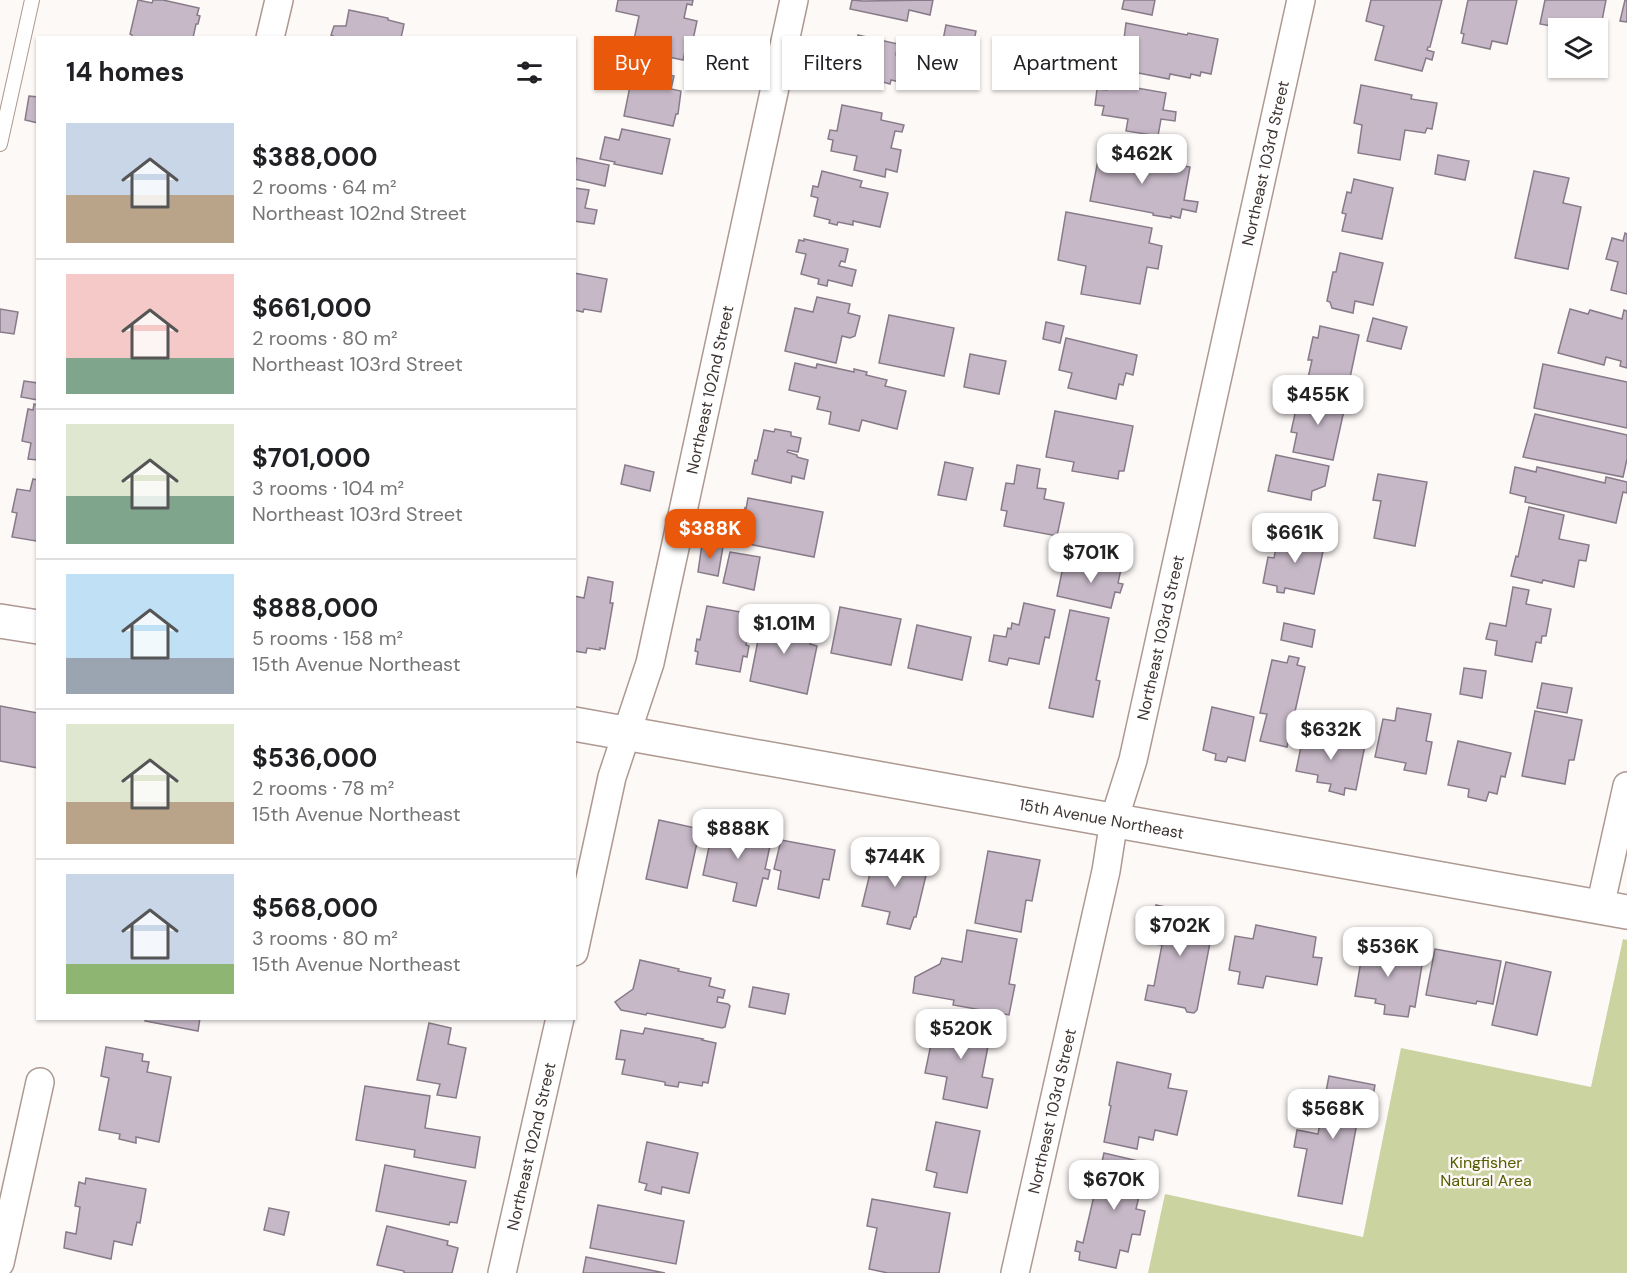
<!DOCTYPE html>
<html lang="en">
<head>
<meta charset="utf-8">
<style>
  :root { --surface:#fff; --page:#f6f6f6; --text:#202124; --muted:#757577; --line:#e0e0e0; --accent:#ea580c }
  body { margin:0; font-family:"DM Sans",sans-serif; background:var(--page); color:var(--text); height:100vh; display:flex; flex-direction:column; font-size:22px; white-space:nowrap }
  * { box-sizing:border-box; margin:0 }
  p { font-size:20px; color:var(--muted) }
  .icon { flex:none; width:33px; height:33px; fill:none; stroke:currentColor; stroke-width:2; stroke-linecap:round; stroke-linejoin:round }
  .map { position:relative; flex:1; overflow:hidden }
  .side { position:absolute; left:36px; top:36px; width:540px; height:984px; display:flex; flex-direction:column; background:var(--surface); border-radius:0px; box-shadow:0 2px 4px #0004 }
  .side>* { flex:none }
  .hud { position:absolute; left:594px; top:36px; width:570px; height:54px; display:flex; gap:12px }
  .fabs { position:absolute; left:1548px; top:18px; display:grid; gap:12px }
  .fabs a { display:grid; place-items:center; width:60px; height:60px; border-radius:0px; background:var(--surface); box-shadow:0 2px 4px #0004; font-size:30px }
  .price { position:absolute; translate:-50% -51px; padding:0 14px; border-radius:12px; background:#fff; color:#222; font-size:20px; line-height:39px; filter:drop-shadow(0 2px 3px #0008) }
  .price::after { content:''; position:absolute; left:50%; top:36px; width:18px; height:14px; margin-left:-9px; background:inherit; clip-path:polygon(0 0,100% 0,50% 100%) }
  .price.active { background:var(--accent); color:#fff }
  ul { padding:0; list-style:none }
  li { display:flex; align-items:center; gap:18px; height:150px; padding:0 30px }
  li+li { border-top:2px solid var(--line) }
  li span { display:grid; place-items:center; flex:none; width:168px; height:120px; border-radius:0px; color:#555 }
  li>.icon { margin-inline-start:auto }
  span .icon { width:72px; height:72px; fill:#fffc; stroke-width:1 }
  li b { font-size:26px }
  h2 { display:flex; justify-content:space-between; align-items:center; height:72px; padding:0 30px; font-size:26px }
  .pill { padding:0 21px; border-radius:0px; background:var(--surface); box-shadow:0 2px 4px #0004; font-size:21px; line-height:54px }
  .pill.active { background:var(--accent); color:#fff }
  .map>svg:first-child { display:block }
</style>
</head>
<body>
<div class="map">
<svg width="1627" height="1273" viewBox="0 0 1627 1273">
  <rect width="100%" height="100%" fill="#fdf9f7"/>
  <polygon fill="#cbd3a0" points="1623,939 1627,940 1627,1273 1148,1273 1165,1194 1363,1237 1401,1048 1591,1087"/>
  <g fill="#c6b8c7" stroke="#887b89" stroke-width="1.5">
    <polygon points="138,0 152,3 153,0 163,0 199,8 197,15 200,16 198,24 196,24 193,38 132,38 132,35 130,34"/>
    <polygon points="618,0 693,0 692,5 687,4 684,18 697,21 691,49 686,48 683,60 632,49 639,16 616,11"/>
    <polygon points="852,0 863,1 933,0 930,15 909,10 907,21 850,9"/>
    <polygon points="1124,0 1155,0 1152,15 1122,9"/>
    <polygon points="1371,0 1442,0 1430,47 1428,47 1427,50 1434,52 1432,60 1426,58 1422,71 1375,60 1384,26 1366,21"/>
    <polygon points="1468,0 1517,0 1507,44 1492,41 1490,49 1462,43 1464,34 1461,33"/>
    <polygon points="1545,0 1606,0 1599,36 1598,36 1598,28 1562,28 1540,24"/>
    <polygon points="1625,0 1627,0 1627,22 1620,21"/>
    <polygon points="349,10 388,18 388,20 404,24 401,38 337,38 331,35 334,26 346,26"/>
    <polygon points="1126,23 1187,35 1188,33 1218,39 1211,74 1201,72 1200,76 1191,74 1190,78 1170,74 1169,79 1113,68 1119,38 1124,39"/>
    <polygon points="946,25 976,31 972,51 942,45"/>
    <polygon points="858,35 898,44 896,55 918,60 913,85 891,80 890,84 883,82 882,89 868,85 869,80 849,76 852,62 845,61 846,58 839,57 841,49 848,51 849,47 856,48"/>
    <polygon points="1036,43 1063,49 1059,67 1032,61"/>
    <polygon points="651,71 674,76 671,89 681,91 678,114 676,114 673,126 624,116 631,81 648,84"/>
    <polygon points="1108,83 1166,93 1163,110 1176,112 1175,121 1161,119 1158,136 1126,131 1128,119 1102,115 1104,106 1095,105 1097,89 1107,90"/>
    <polygon points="1361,85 1412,95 1411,99 1437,103 1432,129 1427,128 1425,133 1405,130 1400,160 1358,153 1362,125 1354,123"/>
    <polygon points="29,96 38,97 38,123 25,120"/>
    <polygon points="842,105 882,113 881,120 904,125 902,132 895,131 891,148 901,150 897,172 886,169 885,177 854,170 857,156 831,151 833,140 828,139 830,130 837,131"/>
    <polygon points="622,129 670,139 662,174 614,164 615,162 600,159 605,137 619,140"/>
    <polygon points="1100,150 1190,167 1184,200 1198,202 1196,212 1182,209 1180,218 1171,216 1171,218 1153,215 1153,213 1090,201"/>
    <polygon points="1438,155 1469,161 1465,180 1435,174"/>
    <polygon points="576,158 609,165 605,186 574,179"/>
    <polygon points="822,171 862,181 860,187 888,193 880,227 853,221 853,225 838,222 837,225 829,223 830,220 814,216 818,198 811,196 813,186 818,187"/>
    <polygon points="1534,171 1569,178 1563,203 1581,207 1568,269 1515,258"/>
    <polygon points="1354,179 1393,188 1382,239 1342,231 1346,214 1342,213 1347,192 1351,193"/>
    <polygon points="574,188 589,190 585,208 597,210 594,224 574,221"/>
    <polygon points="1066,212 1152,228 1149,243 1162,246 1158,269 1147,267 1140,304 1081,294 1086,266 1058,260"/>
    <polygon points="1625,233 1627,234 1627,294 1611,290 1618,262 1606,259 1612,238 1623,241"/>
    <polygon points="804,239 848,249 845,262 841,261 839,266 856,270 852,286 828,280 827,286 818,284 819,279 801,274 806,254 796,252 799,240 804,241"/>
    <polygon points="1340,253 1383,263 1373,305 1355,301 1353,313 1332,308 1330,302 1327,301 1333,272 1336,272"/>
    <polygon points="574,273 607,279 601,312 584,309 583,312 574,310"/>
    <polygon points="817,297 850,304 848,313 860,316 855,336 850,338 842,336 836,363 785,351 795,308 813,312"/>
    <polygon points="0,309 18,312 14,334 0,332"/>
    <polygon points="1570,309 1588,314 1590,310 1622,319 1624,310 1627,311 1627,368 1620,366 1621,361 1606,357 1604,365 1558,353"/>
    <polygon points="889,315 954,328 944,376 879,363"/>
    <polygon points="1373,318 1407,327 1401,349 1367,341"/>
    <polygon points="1046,322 1064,326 1060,343 1043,339"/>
    <polygon points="1320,326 1359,335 1348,387 1308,378 1312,360 1308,360 1313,337 1318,338"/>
    <polygon points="1066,338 1137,355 1133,375 1126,373 1123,385 1119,384 1116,399 1068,388 1072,373 1059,370"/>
    <polygon points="970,354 1006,361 999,394 964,387"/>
    <polygon points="795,363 816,368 817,364 854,372 854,369 867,372 866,375 887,380 885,386 906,391 897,429 862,420 859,431 829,424 831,412 817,409 820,397 789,390"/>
    <polygon points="1543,364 1627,382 1627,428 1534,408"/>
    <polygon points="24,381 38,383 38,400 21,397"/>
    <polygon points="1313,390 1325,393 1327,397 1337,399 1336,404 1345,406 1333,460 1293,452 1297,433 1291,432 1296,409 1302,410 1305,396 1311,398"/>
    <polygon points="34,404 38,405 38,460 28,459 31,443 22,441 28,409 33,410"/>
    <polygon points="1055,411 1133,426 1124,471 1119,471 1118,479 1072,471 1074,462 1046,457"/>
    <polygon points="1535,414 1627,435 1627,459 1623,477 1523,457"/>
    <polygon points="775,429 791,432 791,436 801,438 798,452 788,450 787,452 797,455 797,457 808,460 804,479 792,476 791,483 752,474 755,460 757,461 764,430 774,432"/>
    <polygon points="1276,455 1329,466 1325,486 1312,491 1311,500 1268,491"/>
    <polygon points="945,462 973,468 966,500 938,495"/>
    <polygon points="625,465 654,472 650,491 621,484"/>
    <polygon points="1017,465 1040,469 1037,488 1046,489 1044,499 1064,503 1057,536 1004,526 1007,511 1001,510 1006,483 1014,484"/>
    <polygon points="1515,467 1536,472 1537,467 1605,483 1606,477 1627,482 1627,493 1623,492 1616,523 1525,502 1526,497 1510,493"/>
    <polygon points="1378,474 1427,482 1415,546 1374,538 1381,501 1373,500"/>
    <polygon points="33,479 38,480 38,537 36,541 12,537 17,513 12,512 17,489 30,491"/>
    <polygon points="748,498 823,512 814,557 738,542 745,508 746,509"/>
    <polygon points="1529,507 1564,515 1559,539 1589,545 1586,561 1579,560 1574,587 1543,580 1542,583 1511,576 1516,556 1518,557"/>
    <polygon points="1279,533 1325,542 1314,594 1285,588 1284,593 1277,592 1277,586 1263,583 1268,557 1274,558"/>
    <polygon points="702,544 723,547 718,576 698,572"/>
    <polygon points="730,552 760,557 754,590 723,583"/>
    <polygon points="1089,557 1097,559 1096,564 1121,569 1118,583 1123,584 1120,593 1115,592 1111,608 1057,596 1063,567 1080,571 1083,561 1088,562"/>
    <polygon points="588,577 613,582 610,603 613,603 605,649 600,648 600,650 587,648 586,653 574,651 574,596 584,598"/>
    <polygon points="1513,587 1529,590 1526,604 1551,609 1546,636 1542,636 1541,643 1536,642 1532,662 1495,655 1497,641 1486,639 1490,623 1506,626"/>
    <polygon points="1024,603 1055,610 1049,638 1045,637 1039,664 1009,658 1007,665 989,661 994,635 1006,637 1008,628 1011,629 1012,623 1019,625"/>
    <polygon points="707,606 752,614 746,645 749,646 747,657 743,656 740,672 696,664 698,652 695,651 697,639 700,640"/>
    <polygon points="840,607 901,619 891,665 831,653"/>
    <polygon points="1070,610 1109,618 1096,680 1100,681 1093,717 1049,708"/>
    <polygon points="768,616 814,626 810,644 817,646 807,694 750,681 762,620 767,621"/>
    <polygon points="1284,623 1315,630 1312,647 1281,640"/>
    <polygon points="917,625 971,637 962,680 908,668"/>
    <polygon points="1289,656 1299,658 1297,665 1305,667 1287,747 1260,741 1267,714 1260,713 1272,660 1287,663"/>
    <polygon points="1464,668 1486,671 1482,698 1460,694"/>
    <polygon points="1542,683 1572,688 1567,713 1537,708"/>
    <polygon points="0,706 38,713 38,768 0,761"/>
    <polygon points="1212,707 1254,717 1245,761 1228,757 1226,762 1215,760 1216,754 1203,750"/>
    <polygon points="1397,708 1431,714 1426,741 1432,742 1426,774 1404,770 1406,763 1375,757 1383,719 1395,721"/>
    <polygon points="1535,711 1582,720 1574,760 1569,760 1565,784 1522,776"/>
    <polygon points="1304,732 1365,745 1356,790 1345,788 1344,795 1329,791 1331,784 1317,782 1318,775 1296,771"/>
    <polygon points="1458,741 1511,753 1505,777 1501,776 1497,794 1489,792 1486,801 1468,797 1469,789 1448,785"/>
    <polygon points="715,819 740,824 737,836 748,838 750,832 772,837 765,869 770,870 768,879 763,878 756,906 733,901 737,883 703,875"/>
    <polygon points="659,820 700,829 687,888 646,879"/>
    <polygon points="781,840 835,850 829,880 823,879 819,898 778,889 781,871 774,869"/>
    <polygon points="876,849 910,857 909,863 928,867 916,917 914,917 910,929 887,924 890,912 862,906"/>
    <polygon points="988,851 1040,860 1032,901 1026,900 1021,932 975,923"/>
    <polygon points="1156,905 1215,917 1197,1010 1194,1013 1187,1012 1185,1008 1145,1000 1148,985 1154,986 1162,945 1148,943"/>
    <polygon points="1256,925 1316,937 1313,957 1322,958 1317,985 1266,976 1263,988 1238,984 1240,972 1229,970 1235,936 1253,939"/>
    <polygon points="967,930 1017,939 1009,984 1015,985 1009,1015 953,1005 954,1000 913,993 915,977 940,964 942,958 962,962"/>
    <polygon points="1365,937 1397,942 1394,961 1422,965 1415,1007 1410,1006 1408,1017 1384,1014 1385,1005 1375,1003 1376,999 1355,996"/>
    <polygon points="1435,949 1501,961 1493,1004 1477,1001 1476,1004 1426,995"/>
    <polygon points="640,960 679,969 678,971 711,978 709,986 725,990 723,998 718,997 717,1002 728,1004 730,1006 725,1027 722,1028 647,1013 646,1015 621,1010 615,1002 633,989"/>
    <polygon points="1506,962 1551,972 1537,1035 1492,1025"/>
    <polygon points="753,987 789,994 785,1014 749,1007"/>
    <polygon points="937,1015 992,1026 982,1077 993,1079 987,1108 943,1099 947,1077 925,1073"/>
    <polygon points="146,1018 200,1018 198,1031 145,1021"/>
    <polygon points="429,1023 451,1028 448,1044 466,1048 456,1098 437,1095 440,1084 417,1080"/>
    <polygon points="645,1028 703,1039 702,1040 716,1043 708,1083 703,1082 702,1086 679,1082 678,1087 665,1085 665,1082 622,1074 625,1060 616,1059 621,1030 643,1034"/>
    <polygon points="106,1047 143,1054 142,1061 149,1062 147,1072 171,1077 159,1142 136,1137 136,1143 119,1139 120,1134 99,1130 109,1078 101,1076"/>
    <polygon points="1117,1062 1171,1074 1168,1088 1187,1091 1177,1135 1155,1130 1153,1140 1139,1137 1137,1149 1104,1142 1111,1106 1109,1105"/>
    <polygon points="1329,1076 1375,1085 1370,1114 1359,1112 1342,1204 1298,1196 1307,1149 1294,1147 1297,1130 1318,1134"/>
    <polygon points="365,1086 430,1096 425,1128 480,1137 475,1168 414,1157 415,1150 356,1140"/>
    <polygon points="936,1122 980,1131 967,1193 934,1187 937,1173 926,1170"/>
    <polygon points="647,1142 698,1153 689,1193 662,1187 661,1194 645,1190 647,1184 639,1182"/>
    <polygon points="1104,1153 1147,1163 1136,1209 1145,1211 1140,1235 1132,1234 1128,1252 1120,1250 1116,1268 1079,1260 1080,1252 1075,1251 1077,1241 1083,1243"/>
    <polygon points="385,1165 466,1181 457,1223 450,1222 449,1225 376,1211"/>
    <polygon points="86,1178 146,1189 140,1223 137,1222 132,1245 114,1241 111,1259 64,1248 66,1232 76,1234 80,1207 75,1206 79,1182 85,1184"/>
    <polygon points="872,1199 950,1213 939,1273 888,1273 869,1269 877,1228 867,1226"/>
    <polygon points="598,1205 684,1221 676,1264 590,1248"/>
    <polygon points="269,1208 289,1212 284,1235 264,1230"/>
    <polygon points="387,1226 448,1241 447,1245 458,1248 452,1273 404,1273 404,1271 377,1265"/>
    <polygon points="586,1257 665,1273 583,1273"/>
  </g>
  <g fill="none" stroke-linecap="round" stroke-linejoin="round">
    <g stroke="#ad9991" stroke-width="16">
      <polyline id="service" points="0,144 32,0"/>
    </g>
    <g stroke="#ad9991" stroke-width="30">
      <g id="minor">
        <polyline points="270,38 279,0"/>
        <polyline points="1600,907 1627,786"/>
        <path id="s1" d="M574,952L612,777L650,663L794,0"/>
        <polyline points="0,1263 40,1082"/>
        <path id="s2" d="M502,1273L560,1018"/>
        <path id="s3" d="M1015,1273L1106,871L1114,820L1133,760L1301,0"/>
      </g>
    </g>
    <g stroke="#ad9991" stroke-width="36">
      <g id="tertiary">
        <polyline points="0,621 38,627"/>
        <path id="s4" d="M574,724L1627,912"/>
      </g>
    </g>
    <use href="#service" stroke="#fff" stroke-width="14"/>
    <use href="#minor" stroke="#fff" stroke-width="27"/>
    <use href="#tertiary" stroke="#fff" stroke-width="33"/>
  </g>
  <g text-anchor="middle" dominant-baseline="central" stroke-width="5" stroke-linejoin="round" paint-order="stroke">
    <g font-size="16" fill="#3e3532" stroke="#fdf9f7">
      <text stroke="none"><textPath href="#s3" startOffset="1138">Northeast 103rd Street</textPath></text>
      <text stroke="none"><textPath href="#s1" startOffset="579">Northeast 102nd Street</textPath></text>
      <text stroke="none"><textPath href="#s3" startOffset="652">Northeast 103rd Street</textPath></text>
      <text stroke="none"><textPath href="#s4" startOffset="536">15th Avenue Northeast</textPath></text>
      <text stroke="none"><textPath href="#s3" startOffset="166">Northeast 103rd Street</textPath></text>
      <text stroke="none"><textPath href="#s2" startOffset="130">Northeast 102nd Street</textPath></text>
    </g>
    <g font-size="16" fill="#555c00" stroke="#fdf9f7">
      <text x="1486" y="1162">Kingfisher<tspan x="1486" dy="18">Natural Area</tspan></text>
    </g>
  </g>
</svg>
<div class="fabs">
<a><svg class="icon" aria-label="layers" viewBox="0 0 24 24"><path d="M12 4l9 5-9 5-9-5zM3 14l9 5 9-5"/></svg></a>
</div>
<b class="price" style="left:1142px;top:185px">$462K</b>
<b class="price" style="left:1318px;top:426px">$455K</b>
<b class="price active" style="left:710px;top:560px">$388K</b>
<b class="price" style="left:1295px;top:564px">$661K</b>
<b class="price" style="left:1091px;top:584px">$701K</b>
<b class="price" style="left:784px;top:655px">$1.01M</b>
<b class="price" style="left:1331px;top:761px">$632K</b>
<b class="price" style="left:738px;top:860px">$888K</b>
<b class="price" style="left:895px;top:888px">$744K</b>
<b class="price" style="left:1180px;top:957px">$702K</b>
<b class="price" style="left:1388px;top:978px">$536K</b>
<b class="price" style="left:961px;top:1060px">$520K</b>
<b class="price" style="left:1333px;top:1140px">$568K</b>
<b class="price" style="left:1114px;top:1211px">$670K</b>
<div class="hud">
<a class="pill active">Buy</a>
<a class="pill">Rent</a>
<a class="pill">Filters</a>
<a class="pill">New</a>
<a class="pill">Apartment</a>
</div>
<section class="side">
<h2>14 homes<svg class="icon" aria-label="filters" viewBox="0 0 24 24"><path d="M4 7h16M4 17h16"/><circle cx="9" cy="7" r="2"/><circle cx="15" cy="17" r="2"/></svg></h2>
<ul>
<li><span style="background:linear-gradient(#c9d6e8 60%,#b9a48a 0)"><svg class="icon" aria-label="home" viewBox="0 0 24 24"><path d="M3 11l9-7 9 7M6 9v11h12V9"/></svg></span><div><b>$388,000</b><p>2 rooms · 64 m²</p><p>Northeast 102nd Street</p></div></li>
<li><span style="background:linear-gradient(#f6c9c9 70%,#7fa58c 0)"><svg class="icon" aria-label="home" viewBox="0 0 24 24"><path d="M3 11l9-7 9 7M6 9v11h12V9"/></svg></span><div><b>$661,000</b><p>2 rooms · 80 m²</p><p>Northeast 103rd Street</p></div></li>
<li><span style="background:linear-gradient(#dfe7d0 60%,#7fa58c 0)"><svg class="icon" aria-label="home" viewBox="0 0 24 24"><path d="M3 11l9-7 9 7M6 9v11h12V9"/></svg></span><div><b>$701,000</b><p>3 rooms · 104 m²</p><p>Northeast 103rd Street</p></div></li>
<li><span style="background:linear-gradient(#bfe0f5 70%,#9aa5b1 0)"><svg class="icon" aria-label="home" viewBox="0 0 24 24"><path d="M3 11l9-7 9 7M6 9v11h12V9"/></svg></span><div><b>$888,000</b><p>5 rooms · 158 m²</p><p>15th Avenue Northeast</p></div></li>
<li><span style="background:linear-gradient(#dfe7d0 65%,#b9a48a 0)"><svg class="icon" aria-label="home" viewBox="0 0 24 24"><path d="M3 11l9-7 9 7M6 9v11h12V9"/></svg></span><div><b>$536,000</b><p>2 rooms · 78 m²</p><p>15th Avenue Northeast</p></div></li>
<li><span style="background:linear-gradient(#c9d6e8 75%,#8fb573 0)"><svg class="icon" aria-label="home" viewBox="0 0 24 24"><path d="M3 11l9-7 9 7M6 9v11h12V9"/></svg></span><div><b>$568,000</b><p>3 rooms · 80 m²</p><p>15th Avenue Northeast</p></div></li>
</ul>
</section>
</div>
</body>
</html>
